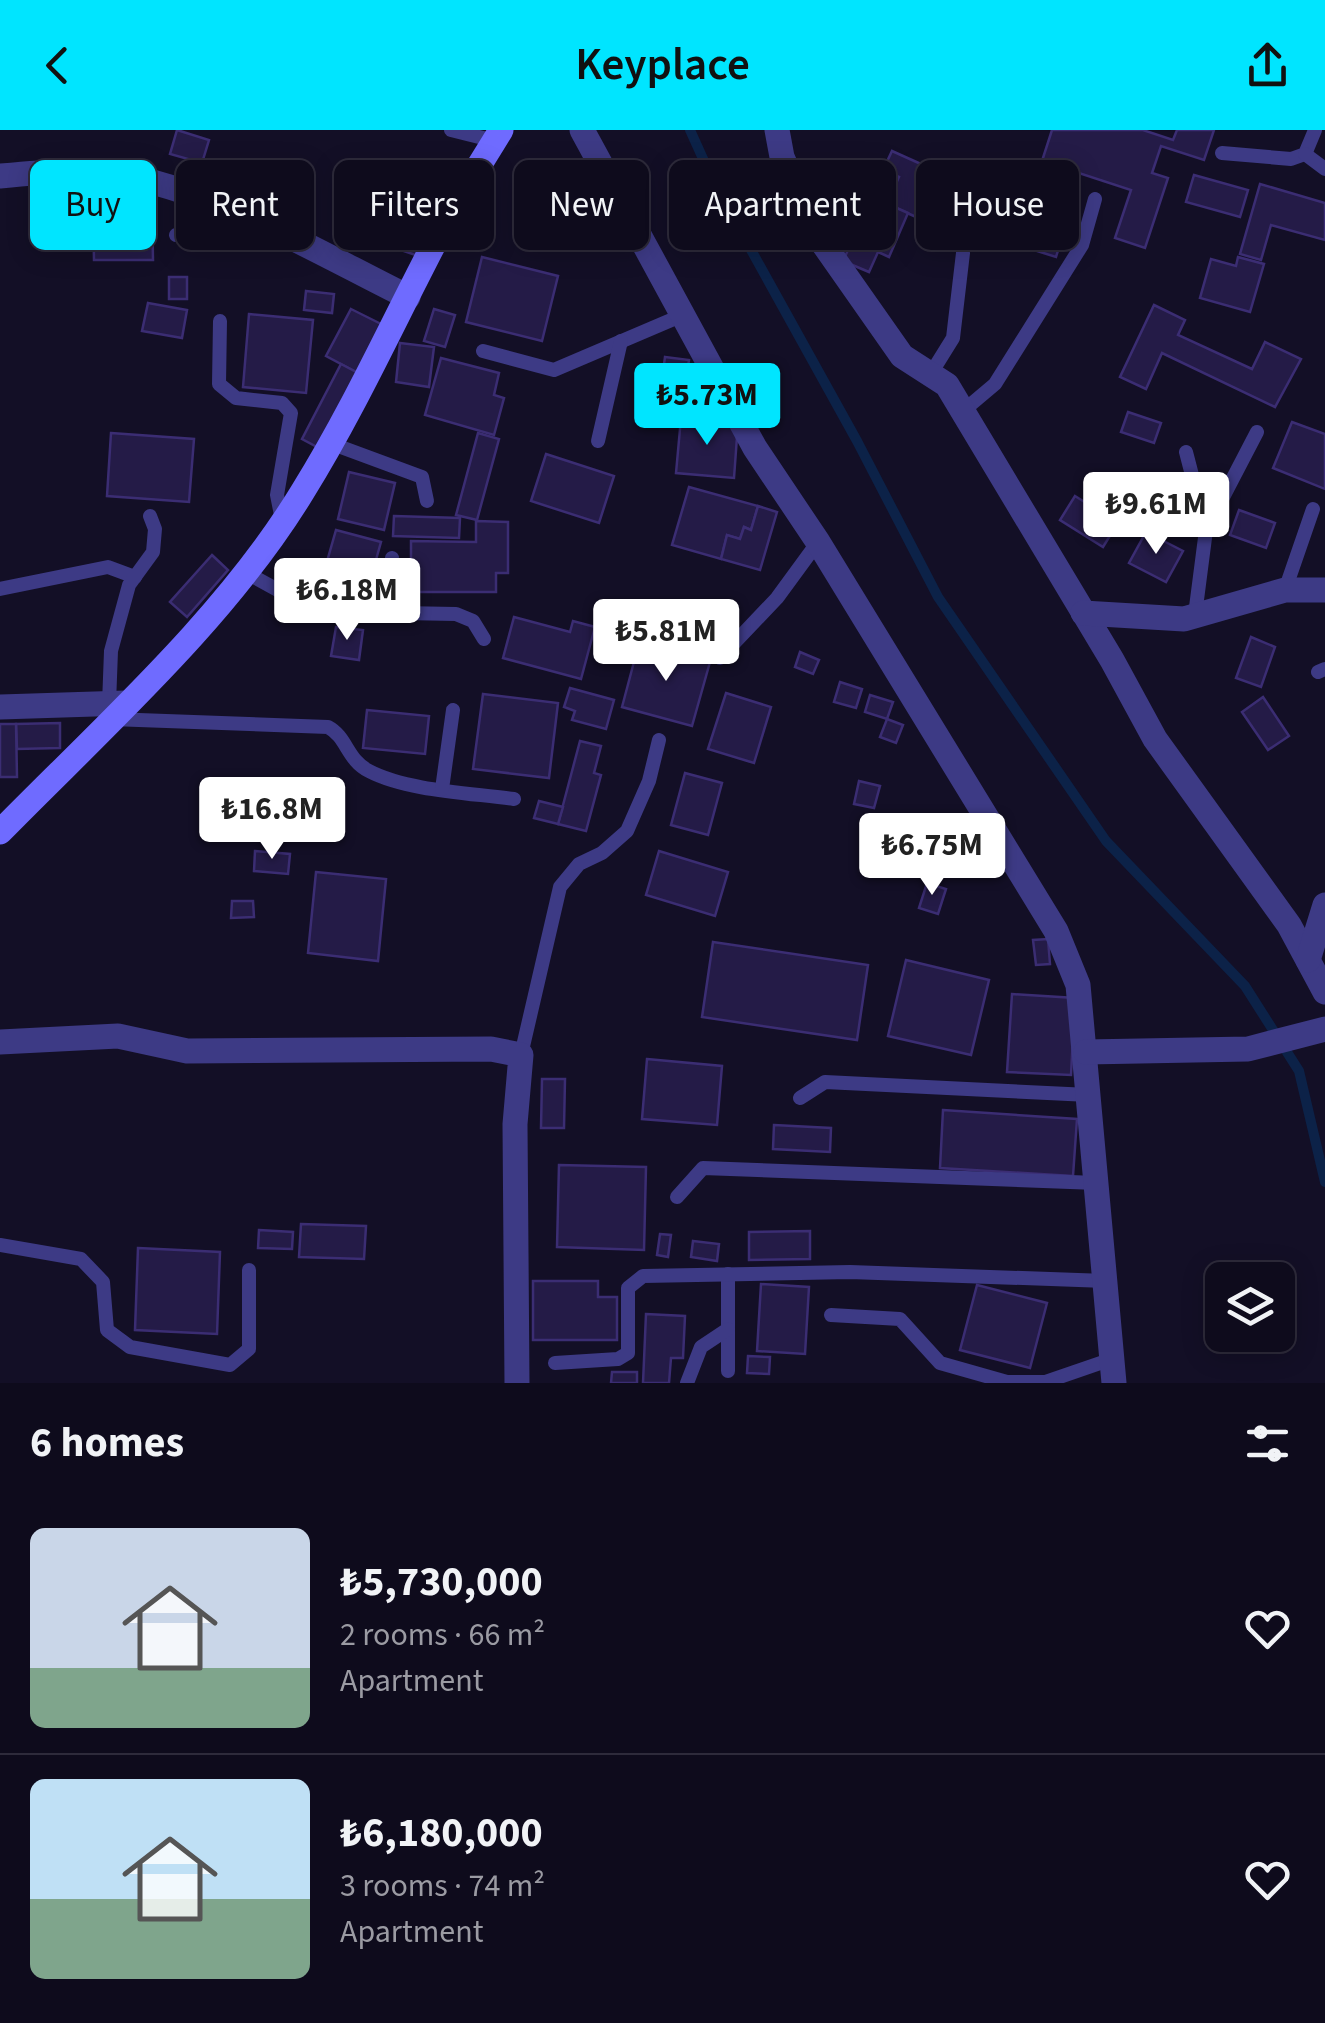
<!DOCTYPE html>
<html lang="en">
<head>
<meta charset="utf-8">
<style>
  :root { --surface:#0e0b1c; --page:#171425; --text:#f1f3f6; --muted:#9b9ba3; --line:#2e2b3b; --accent:#00e5ff }
  body { margin:0; font-family:"Source Sans 3",sans-serif; background:var(--page); color:var(--text); height:100vh; display:flex; flex-direction:column; font-size:38px; white-space:nowrap }
  * { box-sizing:border-box; margin:0 }
  p { font-size:32px; color:var(--muted) }
  .icon { flex:none; width:55px; height:55px; fill:none; stroke:currentColor; stroke-width:2; stroke-linecap:round; stroke-linejoin:round }
  .map { position:relative; height:1253px; overflow:hidden }
  .sheet { display:flex; flex-direction:column; background:var(--surface); flex:1 }
  .sheet>* { flex:none }
  .hud { position:absolute; left:30px; top:30px; width:1265px; height:90px; display:flex; gap:20px }
  .fabs { position:absolute; left:1205px; top:1132px; display:grid; gap:20px }
  .fabs a { display:grid; place-items:center; width:90px; height:90px; border-radius:15px; background:var(--surface); box-shadow:0 5px 25px #0003,0 0 0 2px var(--line); font-size:50px }
  .price { position:absolute; translate:-50% -85px; padding:0 22px; border-radius:10px; background:#fff; color:#222; font-size:32px; line-height:65px; filter:drop-shadow(0 2px 5px #0008) }
  .price::after { content:''; position:absolute; left:50%; top:60px; width:30px; height:22px; margin-left:-15px; background:inherit; clip-path:polygon(0 0,100% 0,50% 100%) }
  .price.current { background:var(--accent); color:#111 }
  ul { padding:0; list-style:none }
  li { display:flex; align-items:center; gap:30px; height:250px; padding:0 30px }
  li+li { border-top:2px solid var(--line) }
  li span { display:grid; place-items:center; flex:none; width:280px; height:200px; border-radius:15px; color:#555 }
  li>.icon { margin-inline-start:auto }
  span .icon { width:120px; height:120px; fill:#fffc; stroke-width:1 }
  li b { font-size:42px }
  h2 { display:flex; justify-content:space-between; align-items:center; height:120px; padding:0 30px; font-size:42px }
  .tag { padding:0 35px; border-radius:15px; background:var(--surface); box-shadow:0 5px 25px #0003,0 0 0 2px var(--line); font-size:35px; line-height:90px }
  .tag.current { background:var(--accent); color:#111 }
  header { display:flex; justify-content:space-between; align-items:center; height:130px; padding:0 30px; background:var(--accent); color:#111; font-size:45px; font-weight:600 }
  .map>svg:first-child { display:block }
</style>
</head>
<body>
<header><svg class="icon" aria-label="back" viewBox="0 0 24 24"><path d="M15 5l-7 7 7 7"/></svg>Keyplace<svg class="icon" aria-label="share" viewBox="0 0 24 24"><path d="M12 15V3M7 8l5-5 5 5M5 13v7h14v-7"/></svg></header>
<div class="map">
<svg width="1325" height="1253" viewBox="0 0 1325 1253">
  <rect width="100%" height="100%" fill="#130f26"/>
  <g fill="none" stroke-linecap="round" stroke-linejoin="round">
    <polyline stroke="#0c2248" stroke-width="10" points="690,0 714,53 857,311 938,467 1106,711 1245,856 1299,941 1325,1052"/>
  </g>
  <g fill="#241b47" stroke="#3b2d73" stroke-width="2.5">
    <polygon points="177,0 209,10 202,33 170,24"/>
    <polygon points="1052,0 1143,0 1173,10 1177,0 1214,0 1204,30 1161,16 1152,43 1168,48 1145,118 1115,108 1131,60 1042,31"/>
    <polygon points="892,21 972,57 952,103 887,74 899,47 883,40"/>
    <polygon points="1006,44 1024,50 1017,72 1030,76 1018,115 987,106"/>
    <polygon points="1194,45 1248,60 1240,87 1186,72"/>
    <polygon points="1024,50 1075,65 1056,127 1018,115 1030,76 1017,72"/>
    <polygon points="391,53 443,71 424,128 372,110"/>
    <polygon points="1260,54 1325,73 1325,110 1271,95 1261,130 1240,124"/>
    <polygon points="872,67 908,83 889,127 878,122 869,142 843,131"/>
    <polygon points="152,74 153,130 94,130 93,75"/>
    <polygon points="482,127 558,146 542,211 466,192"/>
    <polygon points="1238,127 1264,134 1250,182 1200,168 1211,129 1236,136"/>
    <rect x="169" y="147" width="18" height="22"/>
    <polygon points="306,161 334,164 332,183 304,180"/>
    <polygon points="148,173 187,180 182,208 142,201"/>
    <polygon points="1154,175 1185,190 1178,205 1252,239 1265,212 1301,229 1275,277 1162,223 1146,259 1120,247"/>
    <polygon points="351,179 383,195 358,243 326,226"/>
    <polygon points="434,179 455,185 445,217 424,211"/>
    <polygon points="249,184 313,190 306,263 243,257"/>
    <polygon points="400,213 434,217 429,257 396,252"/>
    <polygon points="665,227 689,230 681,281 658,278"/>
    <polygon points="441,228 499,243 494,265 504,268 494,305 425,285"/>
    <polygon points="341,234 358,243 319,318 302,309"/>
    <polygon points="1128,282 1161,293 1154,313 1121,302"/>
    <polygon points="681,288 738,293 734,348 676,343"/>
    <polygon points="1292,292 1325,304 1325,359 1273,338"/>
    <polygon points="111,303 194,309 189,372 107,366"/>
    <polygon points="478,303 499,309 477,390 456,385"/>
    <polygon points="546,324 614,346 599,393 531,371"/>
    <polygon points="349,342 395,353 384,400 338,389"/>
    <polygon points="689,357 758,376 751,400 744,397 740,409 727,405 721,429 672,415"/>
    <polygon points="1075,366 1118,393 1103,417 1060,390"/>
    <polygon points="758,376 777,382 760,440 721,429 727,405 740,409 744,397 751,400"/>
    <polygon points="1239,380 1275,393 1266,418 1230,405"/>
    <polygon points="394,386 460,388 459,408 393,406"/>
    <polygon points="476,391 508,392 508,443 496,443 496,462 411,462 411,411 476,412"/>
    <polygon points="336,400 381,412 365,469 320,456"/>
    <polygon points="1146,402 1183,421 1166,452 1129,433"/>
    <polygon points="212,425 228,440 187,487 170,472"/>
    <polygon points="514,487 570,502 573,491 595,497 581,549 503,528"/>
    <polygon points="336,497 363,500 359,530 331,526"/>
    <polygon points="1251,507 1275,517 1261,557 1236,548"/>
    <polygon points="639,513 710,532 692,596 622,577"/>
    <polygon points="800,522 819,530 813,544 795,537"/>
    <polygon points="840,552 862,559 856,578 834,572"/>
    <polygon points="570,558 614,570 606,599 572,590 575,581 564,577"/>
    <polygon points="726,563 771,577 754,633 708,619"/>
    <polygon points="483,564 558,573 549,648 473,639"/>
    <polygon points="870,565 893,572 887,589 865,582"/>
    <polygon points="1263,567 1289,606 1268,620 1242,582"/>
    <polygon points="367,580 429,586 425,624 363,618"/>
    <polygon points="887,589 903,595 896,613 880,607"/>
    <polygon points="60,593 60,618 17,619 16,594"/>
    <polygon points="0,594 16,594 17,647 0,647"/>
    <polygon points="580,611 601,616 594,643 601,645 586,701 558,694"/>
    <polygon points="685,643 722,653 708,705 671,695"/>
    <polygon points="859,651 880,656 874,678 854,674"/>
    <polygon points="539,671 563,677 558,694 534,688"/>
    <polygon points="255,721 290,724 288,744 254,741"/>
    <polygon points="659,721 728,742 715,786 646,765"/>
    <polygon points="316,742 386,749 378,831 308,823"/>
    <polygon points="927,753 946,759 938,784 919,778"/>
    <polygon points="232,771 253,771 254,787 231,788"/>
    <polygon points="1048,809 1050,834 1036,835 1033,810"/>
    <polygon points="713,812 868,835 857,910 702,887"/>
    <polygon points="906,830 989,850 971,925 888,906"/>
    <polygon points="1012,864 1075,868 1071,945 1007,942"/>
    <polygon points="647,929 722,936 717,995 642,989"/>
    <polygon points="542,949 565,949 564,998 541,998"/>
    <polygon points="943,980 1077,989 1073,1046 940,1038"/>
    <polygon points="774,995 831,998 830,1022 773,1019"/>
    <polygon points="559,1035 646,1037 644,1120 557,1117"/>
    <polygon points="301,1094 366,1096 364,1129 299,1127"/>
    <polygon points="259,1100 293,1102 292,1119 258,1118"/>
    <polygon points="810,1101 810,1129 749,1130 749,1102"/>
    <polygon points="660,1104 671,1105 668,1127 657,1125"/>
    <polygon points="693,1111 719,1114 717,1131 691,1127"/>
    <polygon points="138,1118 220,1122 217,1204 135,1200"/>
    <polygon points="533,1151 598,1151 598,1167 617,1167 617,1210 533,1210"/>
    <polygon points="761,1154 809,1157 805,1224 757,1221"/>
    <polygon points="977,1155 1047,1173 1030,1238 960,1220"/>
    <polygon points="646,1184 685,1186 683,1228 671,1228 669,1253 643,1253"/>
    <polygon points="748,1226 770,1227 769,1244 747,1243"/>
    <polygon points="612,1242 637,1242 637,1253 611,1253"/>
  </g>
  <g fill="none" stroke-linecap="round" stroke-linejoin="round">
    <g stroke="#3d3a85" stroke-width="14">
      <polyline points="451,0 495,11"/>
      <polyline points="1222,23 1291,29 1305,24 1315,0"/>
      <polyline points="1305,24 1325,39"/>
      <polyline points="176,105 249,92"/>
      <polyline points="220,191 219,254 236,268 282,273 291,283 277,365 282,390"/>
      <polyline points="483,221 554,240 683,185"/>
      <polyline points="930,245 953,208 963,123"/>
      <polyline points="963,281 995,254 1082,115 1095,69"/>
      <polyline points="598,311 621,211"/>
      <polyline points="330,313 422,347 427,371"/>
      <polyline points="1186,322 1206,399"/>
      <polyline points="245,442 296,470 346,482 456,484 473,491 484,509"/>
      <polyline points="0,459 108,437 135,447"/>
      <polyline points="1285,460 1313,379"/>
      <polyline points="389,483 392,428"/>
      <polyline points="1195,485 1206,400 1257,302"/>
      <polyline points="720,528 777,468 818,412"/>
      <polyline points="1318,542 1325,539"/>
      <polyline points="109,574 111,521 129,455 153,422 155,399 150,386"/>
      <path d="M111,589L328,597C347,607 347,630 369,641C407,661 472,663 514,669"/>
      <polyline points="442,659 453,580"/>
      <polyline points="521,925 560,757 579,734 602,723 627,701 649,651 659,610"/>
      <polyline points="800,968 825,952 1089,965"/>
      <polyline points="677,1067 703,1038 1097,1053"/>
      <polyline points="0,1115 81,1129 103,1152 107,1200 130,1217 230,1235 249,1219 249,1140"/>
      <polyline points="728,1144 728,1241"/>
      <polyline points="831,1185 900,1189 940,1233 1007,1252 1045,1252 1112,1229"/>
      <polyline points="555,1233 618,1229 628,1223 628,1158 643,1146 850,1142 1106,1151"/>
      <polyline points="687,1253 701,1217 728,1199"/>
    </g>
    <g stroke="#3d3a85" stroke-width="25">
      <polyline points="582,0 755,318 818,412 1056,801 1078,855 1114,1253"/>
      <polyline points="777,0 782,27 815,102 902,226 947,255 1112,530 1155,609 1289,795 1325,862"/>
      <path d="M0,46C44,42 88,38 131,47C224,66 323,125 408,167"/>
      <polyline points="1083,483 1184,489 1285,460 1325,460"/>
      <polyline points="0,577 126,573"/>
      <polyline points="1308,830 1325,775"/>
      <polyline points="0,912 118,906 187,921 491,919 521,925 515,994 517,1253"/>
      <polyline points="1086,922 1248,919 1325,899"/>
    </g>
    <path stroke="#6f6bff" stroke-width="25" d="M0,702C104,596 226,488 303,361C357,274 398,181 446,91C463,60 483,30 501,0"/>
  </g>
</svg>
<div class="fabs">
<a><svg class="icon" aria-label="layers" viewBox="0 0 24 24"><path d="M12 4l9 5-9 5-9-5zM3 14l9 5 9-5"/></svg></a>
</div>
<b class="price current" style="left:707px;top:318px">₺5.73M</b>
<b class="price" style="left:1156px;top:427px">₺9.61M</b>
<b class="price" style="left:347px;top:513px">₺6.18M</b>
<b class="price" style="left:666px;top:554px">₺5.81M</b>
<b class="price" style="left:272px;top:732px">₺16.8M</b>
<b class="price" style="left:932px;top:768px">₺6.75M</b>
<div class="hud">
<a class="tag current">Buy</a>
<a class="tag">Rent</a>
<a class="tag">Filters</a>
<a class="tag">New</a>
<a class="tag">Apartment</a>
<a class="tag">House</a>
</div>
</div>
<section class="sheet">
<h2>6 homes<svg class="icon" aria-label="filters" viewBox="0 0 24 24"><path d="M4 7h16M4 17h16"/><circle cx="9" cy="7" r="2"/><circle cx="15" cy="17" r="2"/></svg></h2>
<ul>
<li><span style="background:linear-gradient(#c9d6e8 70%,#7fa58c 0)"><svg class="icon" aria-label="home" viewBox="0 0 24 24"><path d="M3 11l9-7 9 7M6 9v11h12V9"/></svg></span><div><b>₺5,730,000</b><p>2 rooms · 66 m²</p><p>Apartment</p></div><svg class="icon" aria-label="heart" viewBox="0 0 24 24"><path d="M12 20l-8-8c-3-5 5-10 8-4 3-6 11-1 8 4z"/></svg></li>
<li><span style="background:linear-gradient(#bfe0f5 60%,#7fa58c 0)"><svg class="icon" aria-label="home" viewBox="0 0 24 24"><path d="M3 11l9-7 9 7M6 9v11h12V9"/></svg></span><div><b>₺6,180,000</b><p>3 rooms · 74 m²</p><p>Apartment</p></div><svg class="icon" aria-label="heart" viewBox="0 0 24 24"><path d="M12 20l-8-8c-3-5 5-10 8-4 3-6 11-1 8 4z"/></svg></li>
</ul>
</section>
</body>
</html>
